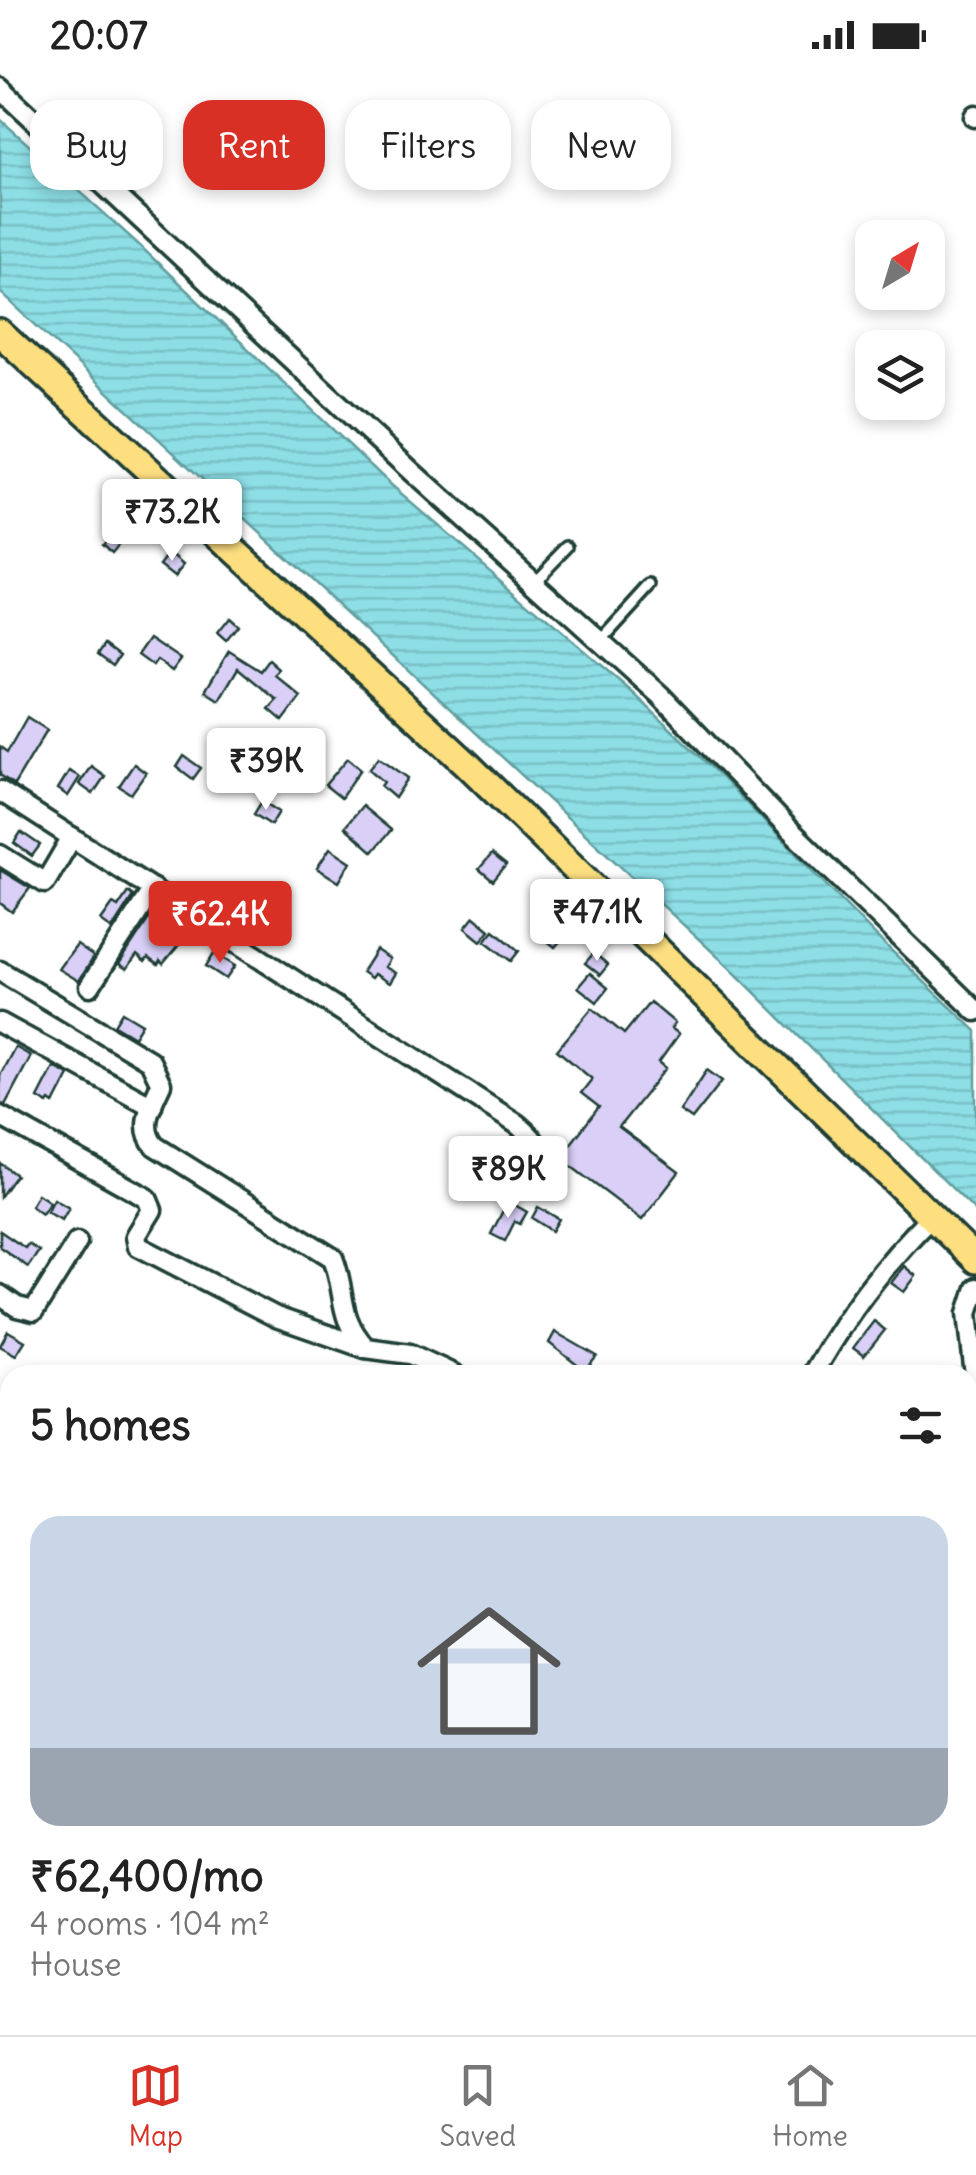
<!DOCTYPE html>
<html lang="en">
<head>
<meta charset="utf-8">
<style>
  :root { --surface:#fff; --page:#f2f2f2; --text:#222; --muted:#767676; --line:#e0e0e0; --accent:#d93025 }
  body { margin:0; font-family:Delius,sans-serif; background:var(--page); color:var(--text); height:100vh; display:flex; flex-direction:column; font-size:38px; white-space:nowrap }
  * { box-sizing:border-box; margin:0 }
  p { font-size:32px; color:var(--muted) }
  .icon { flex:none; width:55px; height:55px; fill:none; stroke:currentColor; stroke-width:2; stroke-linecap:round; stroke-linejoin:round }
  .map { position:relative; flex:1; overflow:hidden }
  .side { position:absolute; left:0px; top:1295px; width:978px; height:670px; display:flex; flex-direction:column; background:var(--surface); border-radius:30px 30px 0 0; box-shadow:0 5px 15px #0003 }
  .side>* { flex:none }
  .banner { position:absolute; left:30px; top:30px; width:918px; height:90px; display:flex; gap:20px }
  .needle { width:65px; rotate:38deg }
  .controls { position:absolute; left:855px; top:150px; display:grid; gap:20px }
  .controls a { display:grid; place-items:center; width:90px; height:90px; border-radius:20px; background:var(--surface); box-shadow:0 5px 15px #0003; font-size:50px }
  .price { position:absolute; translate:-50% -85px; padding:0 22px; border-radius:10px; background:#fff; color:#222; font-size:32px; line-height:65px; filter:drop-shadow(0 2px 5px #0008) }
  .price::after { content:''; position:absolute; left:50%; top:60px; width:30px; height:22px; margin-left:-15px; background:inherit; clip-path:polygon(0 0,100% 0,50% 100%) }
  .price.selected { background:var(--accent); color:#fff }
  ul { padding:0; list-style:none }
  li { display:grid; align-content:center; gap:20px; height:530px; padding:0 30px }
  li+li { border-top:2px solid var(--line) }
  li span { display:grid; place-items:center; height:310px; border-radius:30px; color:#555 }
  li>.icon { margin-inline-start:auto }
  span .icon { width:180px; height:180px; fill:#fffc; stroke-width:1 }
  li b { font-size:42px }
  h2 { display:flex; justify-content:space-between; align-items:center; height:120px; padding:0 30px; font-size:42px }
  .pill { padding:0 35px; border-radius:30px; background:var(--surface); box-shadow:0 5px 15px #0003; font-size:35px; line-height:90px }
  .pill.selected { background:var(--accent); color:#fff }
  .status { display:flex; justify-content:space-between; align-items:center; height:70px; padding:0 50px; background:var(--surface); direction:ltr }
  .status svg { height:28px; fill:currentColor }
  .menu { display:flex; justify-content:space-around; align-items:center; height:140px; border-top:2px solid var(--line); background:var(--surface); font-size:28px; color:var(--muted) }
  .menu a { display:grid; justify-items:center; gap:5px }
  .menu .selected { color:var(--accent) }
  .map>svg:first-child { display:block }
</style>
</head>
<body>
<div class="status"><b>20:07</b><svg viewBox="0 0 49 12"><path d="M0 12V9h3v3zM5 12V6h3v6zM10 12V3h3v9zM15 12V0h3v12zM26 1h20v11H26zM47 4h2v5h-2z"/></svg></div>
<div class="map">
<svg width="976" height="1965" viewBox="0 0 976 1965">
  <defs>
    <pattern id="water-rules" width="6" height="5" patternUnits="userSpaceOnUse" patternTransform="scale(2.5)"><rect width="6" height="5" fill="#8ddee5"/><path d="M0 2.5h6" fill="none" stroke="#79bfc5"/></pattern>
  </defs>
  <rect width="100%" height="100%" fill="#fff"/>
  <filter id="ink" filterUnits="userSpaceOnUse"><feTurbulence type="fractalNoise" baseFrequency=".01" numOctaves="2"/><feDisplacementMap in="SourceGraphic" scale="20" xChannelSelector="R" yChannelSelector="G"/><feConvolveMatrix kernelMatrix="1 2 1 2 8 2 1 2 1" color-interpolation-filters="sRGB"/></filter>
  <g filter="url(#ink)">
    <polygon fill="url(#water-rules)" stroke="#619e9e" stroke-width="2.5" points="0,49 138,174 389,413 632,622 712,698 877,867 976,961 976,1142 730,898 0,222"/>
    <g fill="#d9cff7" stroke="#1f3d34" stroke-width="2.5">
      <polygon points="111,463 121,472 112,483 102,474"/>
      <polygon points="170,482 184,494 174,506 160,495"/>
      <polygon points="229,548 238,556 226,571 217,563"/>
      <polygon points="150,568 181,589 172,601 157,590 153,596 138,585"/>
      <polygon points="105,574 120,585 113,595 98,584"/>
      <polygon points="229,581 261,601 269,590 279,599 275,605 301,627 283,651 269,639 277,630 238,598 219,630 205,621"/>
      <polygon points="27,647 47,660 14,715 0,705 0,677 7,682"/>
      <polygon points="184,686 201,698 193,709 177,697"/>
      <polygon points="379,687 408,708 395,728 381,716 384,712 369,699"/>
      <polygon points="348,688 361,699 341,728 325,715"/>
      <polygon points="134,694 146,703 131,724 119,716"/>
      <polygon points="91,696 105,706 93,724 79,714"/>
      <polygon points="69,701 80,707 68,726 58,719"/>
      <polygon points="262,731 279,742 271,755 254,744"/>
      <polygon points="362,736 391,760 373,782 345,757"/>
      <polygon points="21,762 40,775 32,786 14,773"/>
      <polygon points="330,778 351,792 339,812 317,798"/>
      <polygon points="492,784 506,795 493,811 479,799"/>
      <polygon points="0,800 30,818 12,842 0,833"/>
      <polygon points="128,822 133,826 112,859 101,851 113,834 118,837"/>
      <polygon points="156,838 183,857 178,864 184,869 163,894 160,891 158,895 148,888 145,892 137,885 127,899 119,894"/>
      <polygon points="474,847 490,860 481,871 465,858"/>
      <polygon points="556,848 570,860 555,877 541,866"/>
      <polygon points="494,860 519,881 511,891 485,871"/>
      <polygon points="77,875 94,887 79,911 59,899"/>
      <polygon points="376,880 390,889 385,897 396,903 390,913 374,904 371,908 362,902"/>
      <polygon points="214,883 235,896 226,909 206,896"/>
      <polygon points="594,883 608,895 600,905 585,893"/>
      <polygon points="590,903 608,918 597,932 578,917"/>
      <polygon points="650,932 675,953 671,958 679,964 659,992 666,998 619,1057 679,1102 642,1150 560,1088 599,1037 581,1023 592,1009 557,980 592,938 624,964"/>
      <polygon points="122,942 142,954 134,967 114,955"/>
      <polygon points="15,977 31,986 5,1035 0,1034 0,1005"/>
      <polygon points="54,997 69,1005 54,1034 50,1031 48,1034 38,1028"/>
      <polygon points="707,1000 722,1011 692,1049 680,1041"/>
      <polygon points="510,1072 524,1080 516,1100 500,1092"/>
      <polygon points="0,1093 16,1105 0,1127"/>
      <polygon points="38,1124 50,1132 42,1144 31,1136"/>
      <polygon points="54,1129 69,1138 62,1150 47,1142"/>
      <polygon points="508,1131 527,1142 520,1154 515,1151 505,1171 491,1164"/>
      <polygon points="538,1137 559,1149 552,1161 532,1148"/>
      <polygon points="0,1161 25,1178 28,1174 39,1181 28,1197 0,1177"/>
      <polygon points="904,1196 916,1206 904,1222 891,1213"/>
      <polygon points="874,1251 885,1260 864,1286 853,1278"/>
      <polygon points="8,1261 25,1271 16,1285 0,1276"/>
      <polygon points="555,1262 597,1286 585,1301 549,1273"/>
    </g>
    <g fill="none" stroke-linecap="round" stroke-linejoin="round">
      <g stroke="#1f3d34" stroke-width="16">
        <g id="lane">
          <polyline points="534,511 568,476"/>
          <polyline points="600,572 651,516"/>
        </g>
      </g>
      <g stroke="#1f3d34" stroke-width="25">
        <g id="street">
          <polyline points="0,18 412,402 660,625 790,760 976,941"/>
          <polyline points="975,47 976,45"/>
          <path d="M0,721L517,1054C545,1078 540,1080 524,1111"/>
          <polyline points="0,785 45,813 72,767"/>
          <path d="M0,901L150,991L161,1014C152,1034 138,1057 155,1076L333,1188C347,1223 336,1245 366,1278L410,1284L455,1305"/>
          <polyline points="90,916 153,819"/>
          <polyline points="0,953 152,1036"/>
          <polyline points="0,1046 147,1128 152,1140 136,1166 138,1176 276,1247 365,1278"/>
          <polyline points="976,1218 968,1243 976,1315"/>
          <polyline points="0,1225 17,1237 34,1241 77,1172"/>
          <path d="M812,1305C845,1245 883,1195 931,1147"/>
          <polyline points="0,1473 10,1479"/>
          <polyline points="968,1476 976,1480"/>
          <polyline points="968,1690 976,1674"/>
          <polyline points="968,1820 976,1826"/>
          <polyline points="586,1955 599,1965"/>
          <polyline points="190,1965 196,1955"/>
          <polyline points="813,1965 821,1955"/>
        </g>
      </g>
      <g stroke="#1f3d34" stroke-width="32">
        <polyline id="primary" points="0,263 467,694 976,1190"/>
      </g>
      <use href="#lane" stroke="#fff" stroke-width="9"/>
      <use href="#street" stroke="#fff" stroke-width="18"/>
      <use href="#primary" stroke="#fedf80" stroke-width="25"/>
    </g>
  </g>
</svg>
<div class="controls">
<a><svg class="needle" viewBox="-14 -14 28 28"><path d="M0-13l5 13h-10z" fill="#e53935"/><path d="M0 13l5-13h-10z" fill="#767676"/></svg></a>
<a><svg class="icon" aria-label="layers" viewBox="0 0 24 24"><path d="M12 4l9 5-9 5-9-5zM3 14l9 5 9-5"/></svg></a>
</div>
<b class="price" style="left:172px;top:494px">₹73.2K</b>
<b class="price" style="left:266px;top:743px">₹39K</b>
<b class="price" style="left:597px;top:894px">₹47.1K</b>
<b class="price selected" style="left:220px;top:896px">₹62.4K</b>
<b class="price" style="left:508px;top:1151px">₹89K</b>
<div class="banner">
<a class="pill">Buy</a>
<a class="pill selected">Rent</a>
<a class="pill">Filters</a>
<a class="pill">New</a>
</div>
<section class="side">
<h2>5 homes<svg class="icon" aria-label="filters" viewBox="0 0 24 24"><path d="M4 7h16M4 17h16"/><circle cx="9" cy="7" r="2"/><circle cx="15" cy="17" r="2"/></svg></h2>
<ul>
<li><span style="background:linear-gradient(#c9d6e8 75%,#9aa5b1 0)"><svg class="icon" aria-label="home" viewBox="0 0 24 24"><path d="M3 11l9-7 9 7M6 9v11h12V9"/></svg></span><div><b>₹62,400/mo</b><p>4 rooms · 104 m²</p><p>House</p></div></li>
</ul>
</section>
</div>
<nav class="menu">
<a class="selected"><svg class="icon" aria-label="map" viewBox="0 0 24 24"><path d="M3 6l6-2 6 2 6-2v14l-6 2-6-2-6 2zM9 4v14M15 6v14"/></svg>Map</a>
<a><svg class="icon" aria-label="saved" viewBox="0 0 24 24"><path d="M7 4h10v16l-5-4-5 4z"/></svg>Saved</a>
<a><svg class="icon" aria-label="home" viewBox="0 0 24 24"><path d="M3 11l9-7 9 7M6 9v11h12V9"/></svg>Home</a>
</nav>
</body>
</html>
